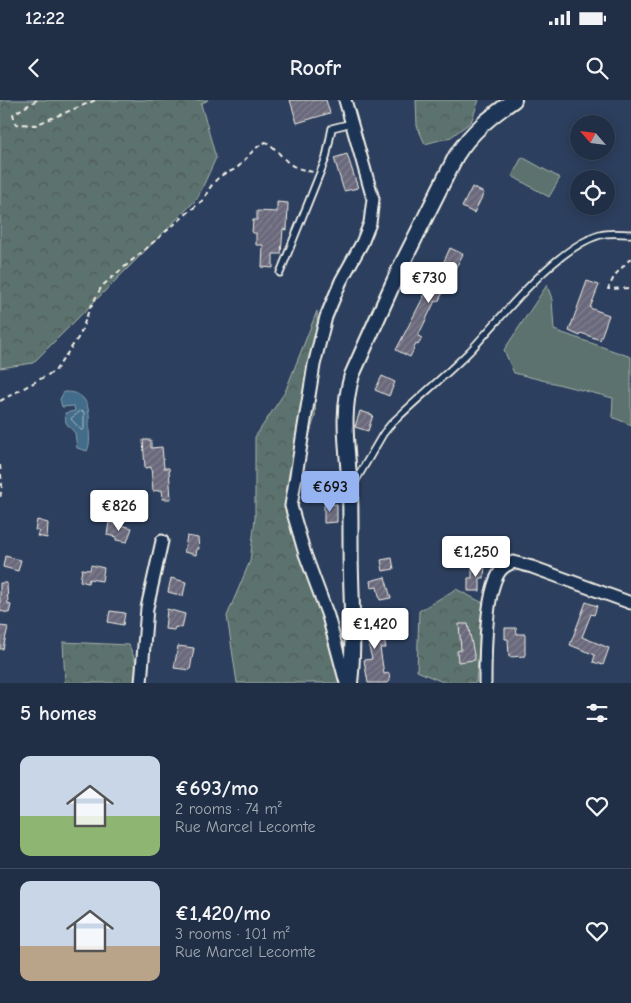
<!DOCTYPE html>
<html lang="en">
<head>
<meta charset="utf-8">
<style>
  :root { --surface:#212f46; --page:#29374d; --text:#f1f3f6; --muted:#a2a9b3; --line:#3e4a5f; --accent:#95b2f1 }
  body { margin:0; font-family:"Comic Neue",sans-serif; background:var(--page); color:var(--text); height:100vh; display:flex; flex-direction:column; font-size:19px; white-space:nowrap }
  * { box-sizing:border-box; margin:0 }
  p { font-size:16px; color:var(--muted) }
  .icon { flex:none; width:28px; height:28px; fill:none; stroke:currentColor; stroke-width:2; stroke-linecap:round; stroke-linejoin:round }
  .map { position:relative; height:583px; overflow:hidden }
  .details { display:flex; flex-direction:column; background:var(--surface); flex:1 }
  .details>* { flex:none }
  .needle { width:32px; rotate:298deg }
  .controls { position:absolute; left:570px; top:15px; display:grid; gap:10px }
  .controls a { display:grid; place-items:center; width:45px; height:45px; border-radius:50%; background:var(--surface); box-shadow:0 2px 12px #0003,0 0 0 1px var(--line); font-size:25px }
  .price { position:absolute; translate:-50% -42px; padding:0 11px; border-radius:5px; background:#fff; color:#222; font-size:16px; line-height:32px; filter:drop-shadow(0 1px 2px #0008) }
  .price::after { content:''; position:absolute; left:50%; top:30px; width:15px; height:11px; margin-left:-8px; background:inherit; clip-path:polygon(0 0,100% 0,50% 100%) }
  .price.current { background:var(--accent); color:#111 }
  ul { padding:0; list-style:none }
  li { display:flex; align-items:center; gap:15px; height:125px; padding:0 20px }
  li+li { border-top:1px solid var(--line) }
  li span { display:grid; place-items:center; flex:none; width:140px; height:100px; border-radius:10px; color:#555 }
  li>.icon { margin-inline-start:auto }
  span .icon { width:60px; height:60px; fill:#fffc; stroke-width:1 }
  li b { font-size:21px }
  h2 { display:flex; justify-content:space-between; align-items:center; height:60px; padding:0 20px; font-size:21px }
  .status { display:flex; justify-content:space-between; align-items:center; height:35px; padding:0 25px; background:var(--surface); direction:ltr }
  .status svg { height:14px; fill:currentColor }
  header { display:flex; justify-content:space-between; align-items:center; height:65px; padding:0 20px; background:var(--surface); font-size:22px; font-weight:700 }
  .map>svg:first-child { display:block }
</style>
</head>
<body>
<div class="status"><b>12:22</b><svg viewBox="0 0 49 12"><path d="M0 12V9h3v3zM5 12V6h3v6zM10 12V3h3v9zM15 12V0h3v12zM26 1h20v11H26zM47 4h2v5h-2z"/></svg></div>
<header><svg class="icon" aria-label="back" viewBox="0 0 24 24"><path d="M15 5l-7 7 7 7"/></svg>Roofr<svg class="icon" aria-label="search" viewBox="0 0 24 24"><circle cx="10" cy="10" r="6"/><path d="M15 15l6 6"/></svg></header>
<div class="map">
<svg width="631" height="583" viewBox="0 0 631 583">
  <defs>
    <pattern id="forest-crowns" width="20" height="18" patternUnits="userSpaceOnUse" patternTransform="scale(1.25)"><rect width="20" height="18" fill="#5b726e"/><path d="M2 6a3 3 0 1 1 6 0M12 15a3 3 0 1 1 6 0" fill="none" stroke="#515b58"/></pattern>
    <pattern id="building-hatch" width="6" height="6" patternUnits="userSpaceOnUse" patternTransform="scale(1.25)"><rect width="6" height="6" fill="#6a697c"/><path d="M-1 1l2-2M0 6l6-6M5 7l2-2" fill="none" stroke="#807f8f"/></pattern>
  </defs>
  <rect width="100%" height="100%" fill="#2c3f5e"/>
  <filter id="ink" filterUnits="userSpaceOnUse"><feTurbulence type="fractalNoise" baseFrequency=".02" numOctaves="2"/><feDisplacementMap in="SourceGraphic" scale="10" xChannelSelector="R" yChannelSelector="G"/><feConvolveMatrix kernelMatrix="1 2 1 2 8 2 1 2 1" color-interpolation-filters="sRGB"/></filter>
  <g filter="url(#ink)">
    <g fill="#5b726e" stroke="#a8b2ab">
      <polygon points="522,57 560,78 549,97 512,76"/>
      <polygon points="547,185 552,199 554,230 631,257 631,325 612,317 613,298 514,273 504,250"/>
    </g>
    <g fill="url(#forest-crowns)" stroke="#a8b2ab">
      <polygon points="0,0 208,0 201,4 216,58 197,99 33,263 0,268"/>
      <polygon points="416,0 479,0 471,22 451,37 425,44 417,26"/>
      <polygon points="317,211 318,245 315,317 304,351 295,400 341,583 237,583 227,516 250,461 255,419 255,337 285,292"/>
      <polygon points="456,489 483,503 476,583 445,583 417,571 419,511"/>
      <polygon points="63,542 129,545 136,563 136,583 65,583"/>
    </g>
    <path fill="#426c8a" stroke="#89a1b0" d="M64,292C88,291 90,309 89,327C89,336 91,342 87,351L77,348L75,333L66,323L65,313L75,311L74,306L62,307L60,299Z"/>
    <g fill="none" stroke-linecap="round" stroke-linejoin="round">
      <polygon stroke="#adbcc2" stroke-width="1" points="81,311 84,312 84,329 82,331 71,319"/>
    </g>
    <g fill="url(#building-hatch)" stroke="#f4f1e8">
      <polygon points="290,0 326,0 330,13 297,23"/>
      <polygon points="347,54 358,88 344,91 334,58"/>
      <polygon points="472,87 484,93 474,113 462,107"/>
      <polygon points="277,102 288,103 287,130 283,129 281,154 273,154 273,168 262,167 263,145 256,145 256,133 252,133 253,120 257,120 257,111 277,112"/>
      <polygon points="450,148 463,154 438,202 435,201 418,236 422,238 418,245 416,244 410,257 396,250 427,190 432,192 443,169 441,168"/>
      <polygon points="587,181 599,185 590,208 609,215 600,240 581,233 580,236 569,231"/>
      <polygon points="382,276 395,282 389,296 375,290"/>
      <polygon points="360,311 373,315 368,331 355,327"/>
      <polygon points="143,340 151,340 151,348 162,347 164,368 169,368 171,399 163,399 162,390 153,391 151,367 145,368"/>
      <polygon points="337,404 337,422 324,423 324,405"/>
      <polygon points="37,420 48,423 47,438 37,436 39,431 35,430"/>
      <polygon points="109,422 132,428 127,442 116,440 116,437 107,435"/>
      <polygon points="187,436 198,438 199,449 197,449 196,455 184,452"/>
      <polygon points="5,456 21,460 18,471 3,467"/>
      <polygon points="392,458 394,469 383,471 381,460"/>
      <polygon points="472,464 485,465 484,478 480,478 480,491 468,491 468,478 472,478"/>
      <polygon points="91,465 104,468 102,481 89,479 88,483 80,481 82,469 90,470"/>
      <polygon points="385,477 391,498 380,500 377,487 371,488 370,481"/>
      <polygon points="171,478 186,482 183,496 168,492"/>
      <polygon points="0,483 7,483 8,504 11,505 9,513 0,511"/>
      <polygon points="586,502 597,506 594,515 591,514 582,537 609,548 603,565 593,562 595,555 570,545"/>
      <polygon points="167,509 185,514 182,528 175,527 174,530 165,529"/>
      <polygon points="110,511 125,513 123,525 108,522"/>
      <polygon points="377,511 379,520 382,519 384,528 382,529 386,548 380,548 384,574 389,573 390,581 387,583 368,583 364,560 372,559 365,532 368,531 364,514"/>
      <polygon points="459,524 468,524 475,560 458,562 457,551 461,550"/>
      <polygon points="0,526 8,527 3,549 0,549"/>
      <polygon points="505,528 516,528 517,534 525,534 525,556 509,557 508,539 505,539"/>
      <polygon points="178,546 194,548 190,570 174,568"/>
    </g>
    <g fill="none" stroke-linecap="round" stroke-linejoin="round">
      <g stroke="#f4f1e8" stroke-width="9">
        <g id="service">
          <polyline points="280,173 326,58 332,28 352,23"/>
          <path d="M352,387L383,334L391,324C417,299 445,276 470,251C503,216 555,148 600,135C610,132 621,134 631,134"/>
        </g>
      </g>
      <g stroke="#f4f1e8" stroke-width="15">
        <g id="minor">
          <polyline points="345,0 373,99 370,123 362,143 341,181 326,217 314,265 291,406 305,454 328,516 346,583"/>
          <polyline points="141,583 147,508 162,441"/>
          <path d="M485,583C485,559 485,484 503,468C506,465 510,464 513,462L532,467L631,503"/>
        </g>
      </g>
      <g stroke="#f4f1e8" stroke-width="18">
        <path id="tertiary" d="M350,583C354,548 352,512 351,476C350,448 351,420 350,392C348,349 340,317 352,275L400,168L456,56C471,32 491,16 514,0"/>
      </g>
      <g stroke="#f4f1e8" stroke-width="2" stroke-dasharray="5 4" stroke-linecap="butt">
        <polyline points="37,0 13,14 16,24 35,25 96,0"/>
        <polyline points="631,158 615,175 608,189 631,188"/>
        <path d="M0,301L55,271L80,235L89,210L102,186L204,99C209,88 214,80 224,74C229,72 235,70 239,66C248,57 253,48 266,42C276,48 281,57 290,64C297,69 305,70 313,72"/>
        <polyline points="0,365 2,385 0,399"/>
      </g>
      <use href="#service" stroke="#1d3557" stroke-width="5.5"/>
      <use href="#minor" stroke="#1d3557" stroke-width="11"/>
      <use href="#tertiary" stroke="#1d3557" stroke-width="14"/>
    </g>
  </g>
</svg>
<div class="controls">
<a><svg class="needle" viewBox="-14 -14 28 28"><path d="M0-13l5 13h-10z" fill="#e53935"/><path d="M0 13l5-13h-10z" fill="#a2a9b3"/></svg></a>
<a><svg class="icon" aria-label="locate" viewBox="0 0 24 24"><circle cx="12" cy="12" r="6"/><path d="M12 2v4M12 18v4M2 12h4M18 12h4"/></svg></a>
</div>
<b class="price" style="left:429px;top:204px">€730</b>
<b class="price current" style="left:330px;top:413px">€693</b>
<b class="price" style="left:119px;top:432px">€826</b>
<b class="price" style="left:476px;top:478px">€1,250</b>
<b class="price" style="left:375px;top:550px">€1,420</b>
</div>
<section class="details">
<h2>5 homes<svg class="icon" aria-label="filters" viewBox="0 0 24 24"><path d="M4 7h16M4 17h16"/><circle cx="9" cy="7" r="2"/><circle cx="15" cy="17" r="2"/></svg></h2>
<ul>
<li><span style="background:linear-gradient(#c9d6e8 60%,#8fb573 0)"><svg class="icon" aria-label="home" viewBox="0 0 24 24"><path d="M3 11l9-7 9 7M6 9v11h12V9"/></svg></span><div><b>€693/mo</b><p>2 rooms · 74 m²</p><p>Rue Marcel Lecomte</p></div><svg class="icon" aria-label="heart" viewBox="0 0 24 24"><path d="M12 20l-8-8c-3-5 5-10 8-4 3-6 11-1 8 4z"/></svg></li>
<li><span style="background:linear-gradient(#c9d6e8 65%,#b9a48a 0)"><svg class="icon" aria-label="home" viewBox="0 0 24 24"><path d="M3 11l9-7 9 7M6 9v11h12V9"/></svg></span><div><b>€1,420/mo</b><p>3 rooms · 101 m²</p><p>Rue Marcel Lecomte</p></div><svg class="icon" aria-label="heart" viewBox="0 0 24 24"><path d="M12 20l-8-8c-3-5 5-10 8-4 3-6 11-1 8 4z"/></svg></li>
</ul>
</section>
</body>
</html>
